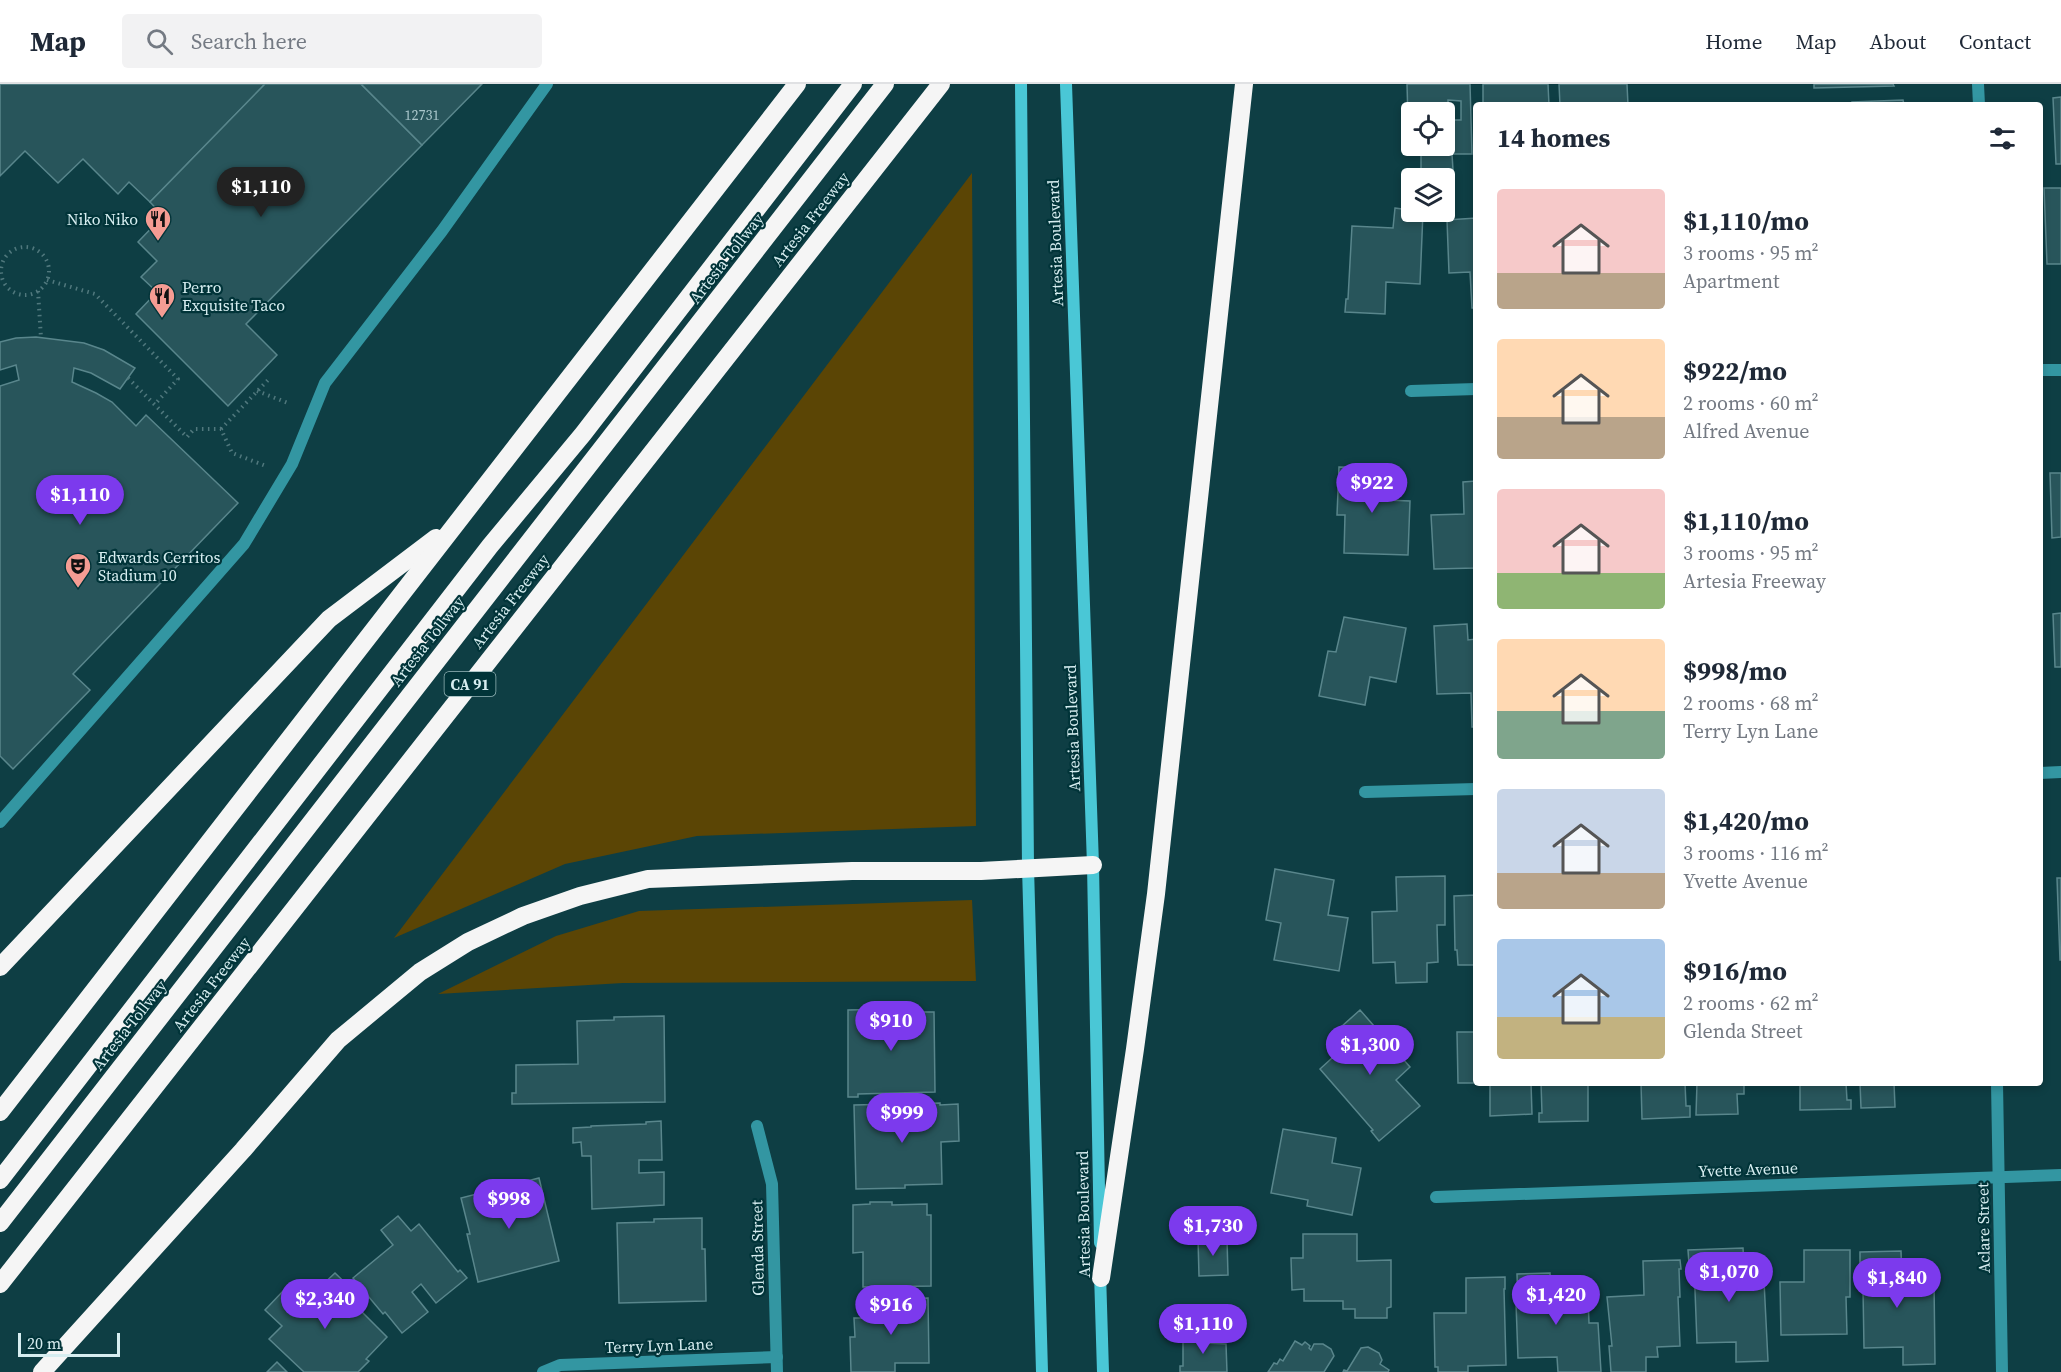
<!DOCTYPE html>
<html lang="en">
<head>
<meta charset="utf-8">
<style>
  :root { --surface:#fff; --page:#f2f2f3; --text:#1f2937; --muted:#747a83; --line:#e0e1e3; --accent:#7c3aed }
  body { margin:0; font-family:"Source Serif 4",serif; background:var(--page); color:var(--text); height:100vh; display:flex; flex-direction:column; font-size:22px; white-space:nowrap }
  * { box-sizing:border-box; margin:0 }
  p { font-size:20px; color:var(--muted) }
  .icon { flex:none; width:33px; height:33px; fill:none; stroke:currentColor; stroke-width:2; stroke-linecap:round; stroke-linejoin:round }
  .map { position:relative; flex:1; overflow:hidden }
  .panel { position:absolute; left:1473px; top:18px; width:570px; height:984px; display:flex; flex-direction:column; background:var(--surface); border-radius:6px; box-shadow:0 3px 9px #0003 }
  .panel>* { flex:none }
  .fabs { position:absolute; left:1401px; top:18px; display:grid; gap:12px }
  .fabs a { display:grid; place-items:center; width:54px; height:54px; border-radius:6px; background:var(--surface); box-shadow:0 3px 9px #0003; font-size:30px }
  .scale { position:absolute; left:18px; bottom:15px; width:102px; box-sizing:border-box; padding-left:6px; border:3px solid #d6edf0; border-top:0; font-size:16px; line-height:21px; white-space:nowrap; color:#d6edf0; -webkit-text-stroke:4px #013439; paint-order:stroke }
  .price { position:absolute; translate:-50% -51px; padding:0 14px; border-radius:21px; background:var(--accent); color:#fff; font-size:20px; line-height:39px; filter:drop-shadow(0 2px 3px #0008) }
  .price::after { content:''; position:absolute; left:50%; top:36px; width:18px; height:14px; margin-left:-9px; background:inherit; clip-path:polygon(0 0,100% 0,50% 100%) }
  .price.current { background:#222; color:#fff }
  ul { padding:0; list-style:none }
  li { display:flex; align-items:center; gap:18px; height:150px; padding:0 24px }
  li span { display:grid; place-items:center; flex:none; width:168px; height:120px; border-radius:6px; color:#555 }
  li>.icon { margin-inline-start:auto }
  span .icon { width:72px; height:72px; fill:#fffc; stroke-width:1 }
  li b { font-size:26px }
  h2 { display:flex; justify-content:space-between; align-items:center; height:72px; padding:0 24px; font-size:26px }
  header { display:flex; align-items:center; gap:36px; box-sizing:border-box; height:84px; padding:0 30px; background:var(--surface); border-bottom:2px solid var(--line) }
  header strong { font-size:28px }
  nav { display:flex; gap:33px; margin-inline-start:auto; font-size:21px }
  .search { width:420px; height:54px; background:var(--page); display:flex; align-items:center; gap:15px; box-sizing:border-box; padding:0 21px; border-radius:6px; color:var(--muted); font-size:22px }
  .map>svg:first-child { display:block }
</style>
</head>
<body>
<header>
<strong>Map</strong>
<div class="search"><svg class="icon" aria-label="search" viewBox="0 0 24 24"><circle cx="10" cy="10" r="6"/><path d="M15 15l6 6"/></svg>Search here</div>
<nav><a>Home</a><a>Map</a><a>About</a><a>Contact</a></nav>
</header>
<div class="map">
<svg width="2061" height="1288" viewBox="0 0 2061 1288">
  <rect width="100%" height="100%" fill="#0e3e44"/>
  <g fill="#5b4505">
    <polygon points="972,89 976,742 697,752 565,780 394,854"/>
    <polygon points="972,816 976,897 623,899 438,910 556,852 639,827"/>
  </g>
  <g fill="#28555b" stroke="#59868c" stroke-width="1.5" fill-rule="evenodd">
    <polygon points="0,0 265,0 150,118 129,98 118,110 83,75 58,99 25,67 0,92"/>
    <polygon points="265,0 361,0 422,61 246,240 277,271 228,322 136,230 157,208 141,193 157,177 138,158 163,132 150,118"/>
    <polygon points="361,0 482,0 422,61"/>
    <path d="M1407,0H1470L1472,70H1452L1453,86L1421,87V71H1409ZM1448,16L1461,17V36H1448ZM1412,28H1444V62H1412Z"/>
    <polygon points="1483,0 1548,0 1549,21 1483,21"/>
    <polygon points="1559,0 1627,0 1628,21 1560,21"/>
    <polygon points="1814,0 1893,0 1894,2 1814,4"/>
    <polygon points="2061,13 2061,80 2056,80 2053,14"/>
    <polygon points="1903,16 1904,21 1852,21 1852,18"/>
    <polygon points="2044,104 2061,104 2061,180 2047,180"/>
    <polygon points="1395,124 1423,128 1420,200 1386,198 1385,230 1345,228 1346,215 1348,215 1352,142 1393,144"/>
    <polygon points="1476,134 1476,224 1472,224 1470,188 1449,189 1447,136"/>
    <polygon points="36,253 84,259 104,266 135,284 120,305 91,289 74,284 72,298 96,309 112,318 136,342 146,331 238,419 73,590 90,606 13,685 0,672 0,302 19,296 16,281 0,286 0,258 16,254"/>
    <polygon points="1339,383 1386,384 1385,416 1410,417 1408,471 1344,469 1345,431 1337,431"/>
    <polygon points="2050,389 2061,389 2061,453 2052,454"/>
    <polygon points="1476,397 1476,484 1434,485 1431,431 1464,430 1463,398"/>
    <polygon points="2061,529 2061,583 2055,583 2053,530"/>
    <polygon points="1344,533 1406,544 1396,598 1370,593 1365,621 1319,612 1328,567 1336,568"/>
    <polygon points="1467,540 1468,556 1476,555 1476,643 1472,643 1471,609 1437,610 1434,542"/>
    <polygon points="1275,785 1334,796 1328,831 1348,834 1339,887 1274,876 1281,839 1266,836"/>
    <polygon points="1445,792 1445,841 1437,841 1438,878 1427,879 1427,898 1396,899 1395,878 1373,879 1372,828 1397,827 1396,793"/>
    <polygon points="2057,794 2061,794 2061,876 2060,876"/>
    <polygon points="1476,811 1476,881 1458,881 1457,866 1455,866 1454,812"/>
    <polygon points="896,925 896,928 934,928 935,1008 858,1010 858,1013 848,1013 848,926"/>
    <polygon points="1360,926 1410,983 1396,996 1420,1022 1379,1057 1371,1047 1373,1046 1320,985 1343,964 1332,951"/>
    <polygon points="664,932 665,1018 512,1020 512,1009 516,1009 516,981 578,980 577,937 614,936 614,933"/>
    <polygon points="1457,948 1476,948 1476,999 1458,999"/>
    <polygon points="1490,999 1531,999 1532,1030 1490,1032"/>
    <polygon points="1541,999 1588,999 1588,1037 1539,1038 1539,1029 1542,1029"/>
    <polygon points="1641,999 1685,999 1686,1022 1690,1022 1690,1033 1642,1035"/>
    <polygon points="1697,999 1744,999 1744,1010 1737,1010 1738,1030 1696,1031"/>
    <polygon points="1800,999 1846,999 1847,1016 1851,1016 1851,1025 1800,1026"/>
    <polygon points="1860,999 1902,999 1894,999 1895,1023 1861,1024"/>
    <polygon points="940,1019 940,1021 958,1020 959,1057 941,1058 942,1100 905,1101 905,1104 856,1105 854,1021"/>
    <polygon points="661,1037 662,1076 639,1076 639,1089 664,1088 664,1121 592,1125 591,1072 582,1072 581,1058 573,1059 573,1044 591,1043 591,1042 646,1040 646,1038"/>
    <polygon points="1283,1045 1336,1054 1332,1079 1361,1084 1352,1131 1307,1122 1308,1116 1271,1109"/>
    <polygon points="539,1094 559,1177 478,1198 467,1150 470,1150 461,1114"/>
    <polygon points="870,1118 892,1118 892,1121 927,1120 927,1131 931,1131 931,1202 863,1203 863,1168 853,1169 853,1121 870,1120"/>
    <polygon points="398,1132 411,1147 419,1140 458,1188 460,1186 467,1194 436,1219 421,1200 412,1208 428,1228 402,1249 385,1228 383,1230 353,1194 393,1161 381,1146"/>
    <polygon points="702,1134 702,1165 705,1165 706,1217 619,1219 617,1139 654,1138 654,1135"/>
    <polygon points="1303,1150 1357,1150 1357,1177 1391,1176 1391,1223 1387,1224 1387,1234 1355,1234 1355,1225 1343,1225 1343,1217 1304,1217 1304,1205 1292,1206 1291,1174 1303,1174"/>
    <polygon points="1198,1155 1227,1155 1228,1191 1199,1192"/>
    <polygon points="1743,1164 1745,1198 1764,1197 1768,1277 1736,1278 1736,1258 1697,1259 1694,1180 1689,1180 1688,1166"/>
    <polygon points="1804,1166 1850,1166 1850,1213 1846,1213 1847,1250 1781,1251 1780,1198 1804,1198"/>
    <polygon points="1901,1167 1902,1197 1934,1197 1935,1280 1903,1281 1903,1263 1864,1264 1863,1205 1860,1205 1860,1168"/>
    <polygon points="1680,1176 1681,1185 1679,1185 1680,1213 1678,1213 1680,1262 1657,1263 1658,1273 1646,1273 1646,1288 1611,1288 1609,1262 1612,1262 1607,1213 1644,1211 1643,1177"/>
    <polygon points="335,1189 362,1215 356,1222 387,1253 366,1275 369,1277 358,1288 304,1288 269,1255 282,1242 265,1226 284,1206 300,1222"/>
    <polygon points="1550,1189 1551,1214 1588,1212 1589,1239 1598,1239 1601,1288 1558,1288 1557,1273 1518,1274 1516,1219 1518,1219 1517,1190"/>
    <polygon points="1505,1193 1505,1205 1504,1205 1506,1281 1468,1282 1468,1288 1438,1288 1438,1283 1435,1283 1434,1229 1466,1229 1466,1194"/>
    <polygon points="928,1214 929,1279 895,1279 895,1288 851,1288 850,1253 855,1253 854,1234 873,1234 872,1215"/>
    <polygon points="1188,1249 1198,1250 1206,1253 1206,1259 1226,1260 1227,1288 1180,1288 1180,1282 1183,1282 1183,1254"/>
    <polygon points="1295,1257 1302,1261 1305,1258 1310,1262 1309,1264 1311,1266 1314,1260 1323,1260 1331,1265 1334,1272 1324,1288 1268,1288 1274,1279 1277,1280 1280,1275 1283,1277"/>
    <polygon points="1368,1263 1379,1269 1382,1276 1380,1280 1389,1286 1388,1288 1343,1288 1344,1286 1347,1287 1361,1264"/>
    <polygon points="277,1278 287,1288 267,1288"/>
  </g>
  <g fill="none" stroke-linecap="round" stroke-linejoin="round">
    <g stroke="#50787d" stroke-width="4" stroke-dasharray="1.5 4.5" stroke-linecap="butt">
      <circle cx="25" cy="187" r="24"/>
      <polyline points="47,196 95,210 178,295 155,320"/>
      <polyline points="38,207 41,254"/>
      <polyline points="128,294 187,353 194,345 221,345 232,369 266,382"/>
      <polyline points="257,307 288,319"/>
      <polyline points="221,345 268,296"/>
    </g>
    <polyline stroke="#3396a2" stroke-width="12" points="0,738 244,460 292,380 325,299 442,147 547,0"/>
    <g stroke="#3396a2" stroke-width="12">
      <polyline points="1978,0 1979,21"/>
      <polyline points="2040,286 2061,286"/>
      <polyline points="1411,307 1476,305"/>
      <polyline points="2040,689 2061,688"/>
      <polyline points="1365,708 1476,705"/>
      <polyline points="1997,999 2002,1288"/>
      <polyline points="757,1042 772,1100 777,1288"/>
      <polyline points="1436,1113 2061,1091"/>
      <polyline points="543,1288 560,1281 777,1273"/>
    </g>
    <g stroke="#4ac7d6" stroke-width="12">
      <polyline points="1021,0 1028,783 1042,1288"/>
      <polyline points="1066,0 1093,781 1100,1159"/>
      <polyline points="1100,1189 1103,1288"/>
    </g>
    <g stroke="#f5f5f5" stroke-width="18">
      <polyline points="0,883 329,535 436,454"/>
      <polyline points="0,1028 797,0"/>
      <polyline points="0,1096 490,462 583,350 853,0"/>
      <polyline points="0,1139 885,0"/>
      <polyline points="1101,1194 1135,965 1156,810 1244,0"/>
      <polyline points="0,1200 941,0"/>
      <polyline points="42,1288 243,1066 338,956 420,888 468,858 523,832 580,812 648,795 852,787 981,787 1093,781"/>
    </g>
  </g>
  <defs>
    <g id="restaurant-pin" transform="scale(1.35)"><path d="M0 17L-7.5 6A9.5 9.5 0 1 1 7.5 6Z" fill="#f59c93" stroke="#013439"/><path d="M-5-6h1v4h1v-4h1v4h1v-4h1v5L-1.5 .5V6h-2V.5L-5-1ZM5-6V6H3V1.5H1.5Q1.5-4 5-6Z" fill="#111"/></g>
    <g id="theatre-pin" transform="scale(1.35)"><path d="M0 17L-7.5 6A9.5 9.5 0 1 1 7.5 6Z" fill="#f59c93" stroke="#013439"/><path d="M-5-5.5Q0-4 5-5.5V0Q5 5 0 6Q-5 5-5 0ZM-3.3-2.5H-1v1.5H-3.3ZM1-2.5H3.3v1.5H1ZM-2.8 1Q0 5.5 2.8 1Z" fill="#111"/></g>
  </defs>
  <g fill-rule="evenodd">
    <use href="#restaurant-pin" x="158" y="135"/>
    <use href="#restaurant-pin" x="162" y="212"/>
    <use href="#theatre-pin" x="78" y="482"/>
  </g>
  <g text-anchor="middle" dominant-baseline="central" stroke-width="4.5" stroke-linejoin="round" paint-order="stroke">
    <g font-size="14" fill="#aac7cb">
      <text x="422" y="31">12731</text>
    </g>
    <rect fill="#013439" stroke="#96b6b9" stroke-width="1.5" x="444.5" y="588" width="51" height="24" rx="4.5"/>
    <g font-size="15" font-weight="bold" fill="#d6edf0">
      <text x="470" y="600">CA 91</text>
    </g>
    <g font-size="16" fill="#d6edf0" stroke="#013439" text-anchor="start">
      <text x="138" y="135" text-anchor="end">Niko Niko</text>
      <text x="182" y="203">Perro<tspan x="182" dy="18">Exquisite Taco</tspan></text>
      <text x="98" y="473">Edwards Cerritos<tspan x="98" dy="18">Stadium 10</tspan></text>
    </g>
    <g font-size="16" fill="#d6edf0" stroke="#013439">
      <text transform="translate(810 135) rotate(-52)">Artesia Freeway</text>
      <text transform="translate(1055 159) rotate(-92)">Artesia Boulevard</text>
      <text transform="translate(726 174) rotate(-52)">Artesia Tollway</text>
      <text transform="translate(510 517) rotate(-52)">Artesia Freeway</text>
      <text transform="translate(427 557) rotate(-52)">Artesia Tollway</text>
      <text transform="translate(1072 644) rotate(-92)">Artesia Boulevard</text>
      <text transform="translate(211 900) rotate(-52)">Artesia Freeway</text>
      <text transform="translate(129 941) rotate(-52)">Artesia Tollway</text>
      <text transform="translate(1748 1085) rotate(-2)">Yvette Avenue</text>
      <text transform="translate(1083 1130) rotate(-91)">Artesia Boulevard</text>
      <text transform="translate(1983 1144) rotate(-91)">Aclare Street</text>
      <text transform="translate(757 1164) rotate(-91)">Glenda Street</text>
      <text transform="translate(659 1261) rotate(-2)">Terry Lyn Lane</text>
    </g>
  </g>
</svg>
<div class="fabs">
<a><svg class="icon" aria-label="locate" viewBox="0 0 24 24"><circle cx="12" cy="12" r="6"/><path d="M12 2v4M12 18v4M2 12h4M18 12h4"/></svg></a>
<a><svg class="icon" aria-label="layers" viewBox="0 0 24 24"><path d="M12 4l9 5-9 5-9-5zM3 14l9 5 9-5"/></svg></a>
</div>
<div class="scale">20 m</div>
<b class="price current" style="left:261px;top:134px">$1,110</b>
<b class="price" style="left:1372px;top:430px">$922</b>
<b class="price" style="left:80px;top:442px">$1,110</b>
<b class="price" style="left:891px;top:968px">$910</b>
<b class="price" style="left:1370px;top:992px">$1,300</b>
<b class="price" style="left:902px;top:1060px">$999</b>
<b class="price" style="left:509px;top:1146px">$998</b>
<b class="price" style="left:1213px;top:1173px">$1,730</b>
<b class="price" style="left:1729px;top:1219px">$1,070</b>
<b class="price" style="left:1897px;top:1225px">$1,840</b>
<b class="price" style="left:1556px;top:1242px">$1,420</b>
<b class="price" style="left:325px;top:1246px">$2,340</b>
<b class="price" style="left:891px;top:1252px">$916</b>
<b class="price" style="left:1203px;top:1271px">$1,110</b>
<section class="panel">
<h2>14 homes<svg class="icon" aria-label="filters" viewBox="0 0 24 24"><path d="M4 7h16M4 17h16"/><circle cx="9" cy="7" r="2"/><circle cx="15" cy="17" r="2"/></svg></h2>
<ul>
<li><span style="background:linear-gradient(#f6c9c9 70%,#b9a48a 0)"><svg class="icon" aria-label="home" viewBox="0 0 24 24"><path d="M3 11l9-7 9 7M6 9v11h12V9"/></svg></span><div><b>$1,110/mo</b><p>3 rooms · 95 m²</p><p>Apartment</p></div></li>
<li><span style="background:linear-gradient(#ffd9b3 65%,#b9a48a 0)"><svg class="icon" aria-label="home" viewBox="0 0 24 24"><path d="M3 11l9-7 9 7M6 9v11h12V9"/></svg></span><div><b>$922/mo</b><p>2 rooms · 60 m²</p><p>Alfred Avenue</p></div></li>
<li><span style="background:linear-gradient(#f6c9c9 70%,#8fb573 0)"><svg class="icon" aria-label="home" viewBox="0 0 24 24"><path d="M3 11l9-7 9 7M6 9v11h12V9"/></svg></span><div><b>$1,110/mo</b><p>3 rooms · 95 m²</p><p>Artesia Freeway</p></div></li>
<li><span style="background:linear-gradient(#ffd9b3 60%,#7fa58c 0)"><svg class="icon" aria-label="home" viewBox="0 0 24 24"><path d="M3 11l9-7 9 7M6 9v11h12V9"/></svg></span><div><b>$998/mo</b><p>2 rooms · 68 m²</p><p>Terry Lyn Lane</p></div></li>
<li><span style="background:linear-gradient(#c9d6e8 70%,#b9a48a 0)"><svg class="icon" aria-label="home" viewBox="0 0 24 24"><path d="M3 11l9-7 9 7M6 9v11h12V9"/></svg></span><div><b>$1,420/mo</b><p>3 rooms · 116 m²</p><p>Yvette Avenue</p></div></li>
<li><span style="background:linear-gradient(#a9c7e8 65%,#c2b280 0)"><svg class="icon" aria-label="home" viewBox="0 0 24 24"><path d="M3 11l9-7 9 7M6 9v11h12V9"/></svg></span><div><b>$916/mo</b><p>2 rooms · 62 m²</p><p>Glenda Street</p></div></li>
</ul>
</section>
</div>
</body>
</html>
